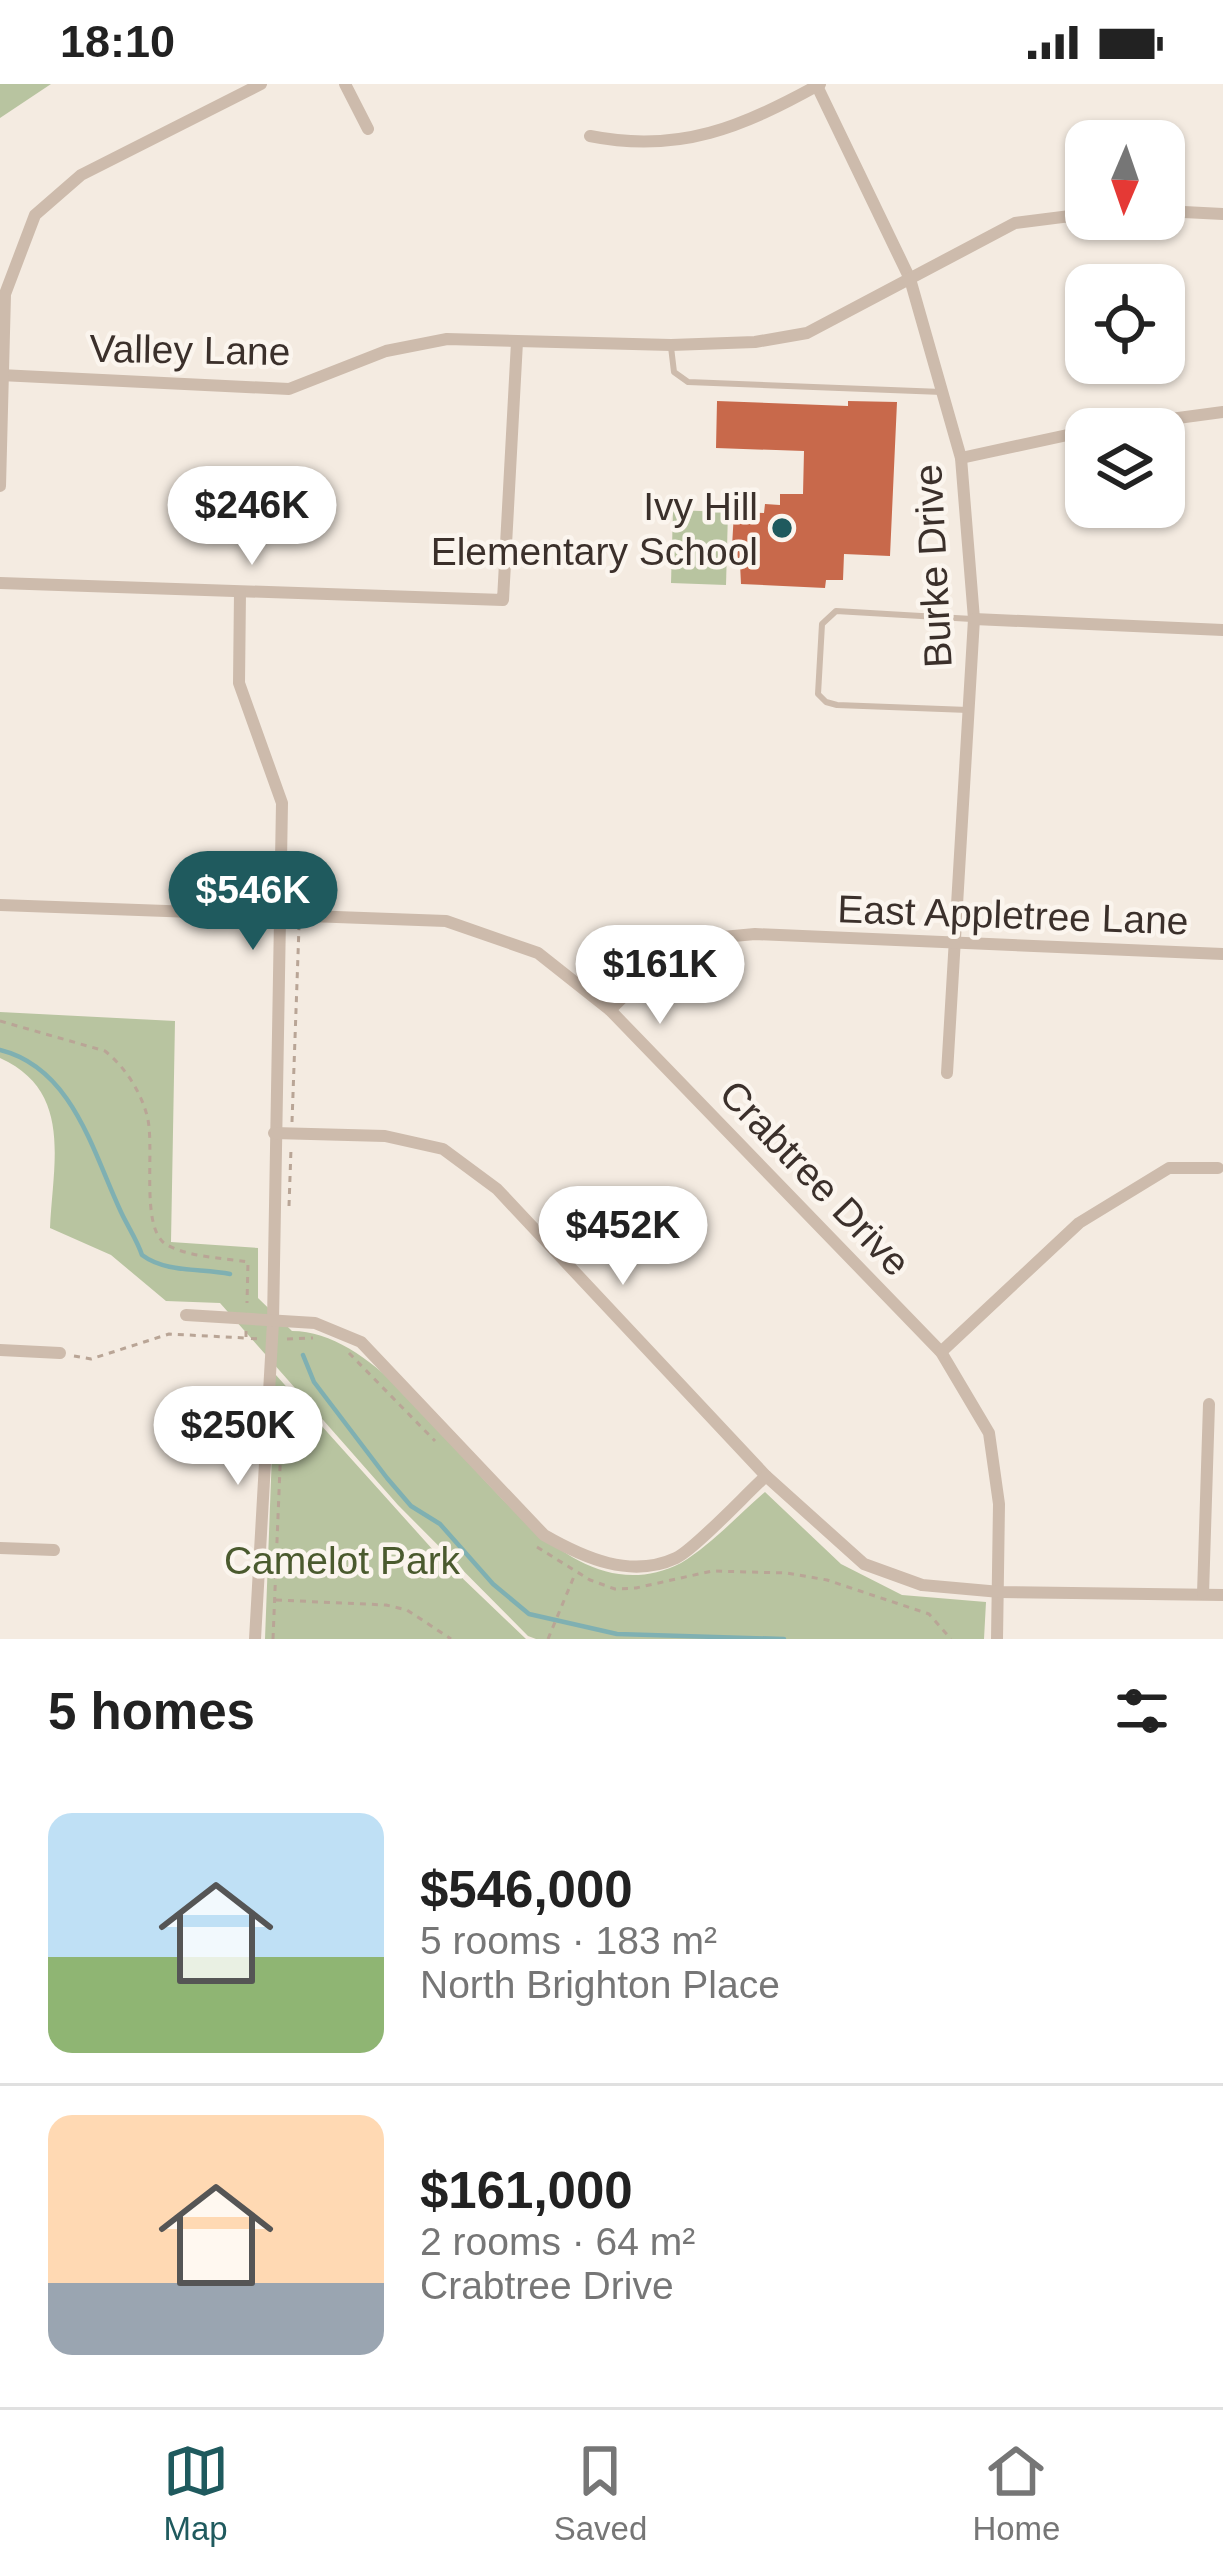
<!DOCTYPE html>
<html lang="en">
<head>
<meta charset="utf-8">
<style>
  :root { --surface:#fff; --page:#f2f2f2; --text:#222; --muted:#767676; --line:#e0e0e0; --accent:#1f5a5e }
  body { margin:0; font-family:Helvetica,sans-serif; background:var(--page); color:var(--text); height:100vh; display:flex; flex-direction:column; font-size:45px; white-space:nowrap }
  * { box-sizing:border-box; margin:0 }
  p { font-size:39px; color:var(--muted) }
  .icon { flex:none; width:66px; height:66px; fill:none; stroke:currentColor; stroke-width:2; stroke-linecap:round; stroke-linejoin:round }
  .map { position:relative; height:1555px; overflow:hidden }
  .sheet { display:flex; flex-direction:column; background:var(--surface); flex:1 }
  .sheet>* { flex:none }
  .needle { width:78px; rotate:182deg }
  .buttons { position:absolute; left:1065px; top:36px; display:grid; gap:24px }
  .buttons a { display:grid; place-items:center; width:120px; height:120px; border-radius:24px; background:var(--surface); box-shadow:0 3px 9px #0004; font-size:60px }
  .price { position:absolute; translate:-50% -102px; padding:0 27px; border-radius:42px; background:#fff; color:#222; font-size:39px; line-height:78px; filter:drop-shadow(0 3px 6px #0008) }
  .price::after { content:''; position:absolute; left:50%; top:72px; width:36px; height:27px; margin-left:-18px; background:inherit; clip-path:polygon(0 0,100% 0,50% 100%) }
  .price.active { background:var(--accent); color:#fff }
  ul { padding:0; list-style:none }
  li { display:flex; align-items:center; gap:36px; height:300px; padding:0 48px }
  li+li { border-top:3px solid var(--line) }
  li span { display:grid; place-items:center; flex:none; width:336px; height:240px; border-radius:24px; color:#555 }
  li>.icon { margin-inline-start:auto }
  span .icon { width:144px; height:144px; fill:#fffc; stroke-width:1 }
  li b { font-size:51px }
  h2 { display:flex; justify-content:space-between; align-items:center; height:144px; padding:0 48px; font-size:51px }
  .status { display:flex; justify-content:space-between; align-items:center; height:84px; padding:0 60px; background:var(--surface); direction:ltr }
  .status svg { height:33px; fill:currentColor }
  .tabs { display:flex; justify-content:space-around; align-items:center; height:168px; border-top:3px solid var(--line); background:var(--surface); font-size:33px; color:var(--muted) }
  .tabs a { display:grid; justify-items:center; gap:6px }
  .tabs .active { color:var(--accent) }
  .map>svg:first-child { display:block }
</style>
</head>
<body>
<div class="status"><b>18:10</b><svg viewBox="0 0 49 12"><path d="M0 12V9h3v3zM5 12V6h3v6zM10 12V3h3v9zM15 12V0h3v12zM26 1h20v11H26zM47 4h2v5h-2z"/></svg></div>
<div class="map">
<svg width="1223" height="1555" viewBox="0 0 1223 1555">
  <rect width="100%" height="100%" fill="#f4ebe1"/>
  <g fill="#b8c4a0">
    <polygon points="0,0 51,0 0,34"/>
    <polygon points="673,426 728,428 726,501 671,499"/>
    <path d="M0,928L175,937L171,1158L258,1164V1214L292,1247C428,1248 530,1555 681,1479C711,1461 738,1431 765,1408L841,1480L902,1511L986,1518L984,1555H536L528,1552L398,1421L220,1219L166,1217L111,1171L50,1144C53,1078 73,1007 0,974Z"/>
    <polygon points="275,1290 434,1467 526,1555 265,1555"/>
  </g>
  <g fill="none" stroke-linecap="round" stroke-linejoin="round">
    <g stroke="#7fb0b2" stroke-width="4.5">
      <path d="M0,966C73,984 93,1069 121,1128C128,1143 137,1156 142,1171C166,1189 201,1184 230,1190"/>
      <polyline points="303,1271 314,1298 387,1394 411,1422 440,1440 493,1500 529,1530 617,1550 784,1555"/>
    </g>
  </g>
  <polygon fill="#c8694b" points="717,317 848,322 848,317 897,318 890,472 844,470 843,496 826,496 825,504 741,500 740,480 731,480 734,428 764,429 765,420 780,421 780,410 803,410 804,367 716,364"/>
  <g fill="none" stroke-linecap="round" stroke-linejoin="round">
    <g stroke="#b9a596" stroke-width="3" stroke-dasharray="6 6" stroke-linecap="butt">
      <path d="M0,937L105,967C124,982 139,1005 146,1028C157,1058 138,1145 167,1161C189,1173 223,1174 248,1178L247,1219"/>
      <polyline points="292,1038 299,843"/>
      <polyline points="289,1122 291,1065"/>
      <polyline points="246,1247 246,1254 259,1255"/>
      <polyline points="287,1255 313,1254"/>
      <polyline points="349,1269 435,1357"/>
      <polyline points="74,1272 91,1275 169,1250 246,1254"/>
      <polyline points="537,1463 590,1496 615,1505 636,1504 712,1487 787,1489 827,1496 929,1530 951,1555"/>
      <polyline points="276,1516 386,1521 407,1526 451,1555"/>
      <polyline points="273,1555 282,1335"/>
      <polyline points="548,1555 575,1490"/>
    </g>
    <g stroke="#cdbbac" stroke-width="6">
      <polyline points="671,263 674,288 688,298 942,308"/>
      <polyline points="968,626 837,621 826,618 818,610 822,540 836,527 972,535"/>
    </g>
    <g stroke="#cdbbac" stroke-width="12">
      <polyline points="345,0 368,45"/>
      <polyline points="816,0 910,195 961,374 974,535 947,989"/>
      <path d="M590,52C679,70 743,43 820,0"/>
      <polyline points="1164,127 1223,130"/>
      <polyline points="0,291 289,305 386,267 447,255 671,261 755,258 807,249 1015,139 1086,130"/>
      <polyline points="1096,345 1223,328"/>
      <polyline points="961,374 1086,347"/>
      <polyline points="0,402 5,210 35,131 81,91 261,0"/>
      <polyline points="0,499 503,516 517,258"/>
      <polyline points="240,508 239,599 282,719 273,1238 255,1555"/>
      <polyline points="974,535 1223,546"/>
      <polyline points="0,821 446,837 538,869 610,926 941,1268 989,1349 999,1420 997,1555"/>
      <polyline points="610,926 653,884 701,855 755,850 1223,870"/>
      <polyline points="274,1049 385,1052 443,1065 497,1105 766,1392 864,1480 922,1501 1000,1508 1223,1511"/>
      <path d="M186,1231L315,1239L361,1258L544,1451C584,1474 631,1495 676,1474C695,1465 747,1409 766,1392"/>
      <polyline points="0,1266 60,1269"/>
      <polyline points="941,1268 1079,1139 1169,1084 1218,1084"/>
      <polyline points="0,1464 54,1466"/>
      <polyline points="1203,1510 1209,1320"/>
    </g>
  </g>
  <circle fill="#1f5a5e" stroke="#fbf5ee" stroke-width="4.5" cx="782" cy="444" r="12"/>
  <g text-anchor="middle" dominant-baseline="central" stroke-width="9" stroke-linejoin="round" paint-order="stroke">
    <g font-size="39" fill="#3b302b" stroke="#fbf5ee">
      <text transform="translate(190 266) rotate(1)">Valley Lane</text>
      <text transform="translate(933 482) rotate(-93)">Burke Drive</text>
      <text transform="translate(1013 831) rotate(2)">East Appletree Lane</text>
      <text transform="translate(815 1094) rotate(46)">Crabtree Drive</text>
    </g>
    <g font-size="39" fill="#3b302b" stroke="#fbf5ee" text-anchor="end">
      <text x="758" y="422">Ivy Hill<tspan x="758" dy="45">Elementary School</tspan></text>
    </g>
    <g font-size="39" fill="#4a5a2e" stroke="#fbf5ee">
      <text x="342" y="1476">Camelot Park</text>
    </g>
  </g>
</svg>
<div class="buttons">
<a><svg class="needle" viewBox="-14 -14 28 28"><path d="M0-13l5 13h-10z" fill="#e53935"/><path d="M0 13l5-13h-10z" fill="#767676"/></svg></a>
<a><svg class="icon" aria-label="locate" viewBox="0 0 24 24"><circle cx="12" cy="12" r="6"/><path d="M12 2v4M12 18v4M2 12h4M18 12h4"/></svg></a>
<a><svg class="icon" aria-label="layers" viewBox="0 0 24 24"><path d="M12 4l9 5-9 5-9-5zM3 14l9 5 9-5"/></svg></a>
</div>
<b class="price" style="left:252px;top:484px">$246K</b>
<b class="price active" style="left:253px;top:869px">$546K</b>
<b class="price" style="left:660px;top:943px">$161K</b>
<b class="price" style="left:623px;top:1204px">$452K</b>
<b class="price" style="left:238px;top:1404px">$250K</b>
</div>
<section class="sheet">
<h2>5 homes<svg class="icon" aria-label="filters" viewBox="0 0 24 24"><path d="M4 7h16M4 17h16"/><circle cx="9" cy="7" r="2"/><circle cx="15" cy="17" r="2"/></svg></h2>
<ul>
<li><span style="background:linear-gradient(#bfe0f5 60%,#8fb573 0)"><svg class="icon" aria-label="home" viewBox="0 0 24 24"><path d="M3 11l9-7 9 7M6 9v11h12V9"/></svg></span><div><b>$546,000</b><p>5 rooms · 183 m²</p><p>North Brighton Place</p></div></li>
<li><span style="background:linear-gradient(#ffd9b3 70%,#9aa5b1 0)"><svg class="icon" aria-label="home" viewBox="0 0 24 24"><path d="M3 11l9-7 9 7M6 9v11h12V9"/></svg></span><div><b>$161,000</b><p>2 rooms · 64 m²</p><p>Crabtree Drive</p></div></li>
</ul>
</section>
<nav class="tabs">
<a class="active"><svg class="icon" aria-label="map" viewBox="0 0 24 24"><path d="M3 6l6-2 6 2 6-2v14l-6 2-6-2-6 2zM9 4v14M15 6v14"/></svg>Map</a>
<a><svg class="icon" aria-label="saved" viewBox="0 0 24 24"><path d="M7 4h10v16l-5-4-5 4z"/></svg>Saved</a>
<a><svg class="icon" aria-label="home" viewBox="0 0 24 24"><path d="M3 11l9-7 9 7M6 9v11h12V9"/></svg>Home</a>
</nav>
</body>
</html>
